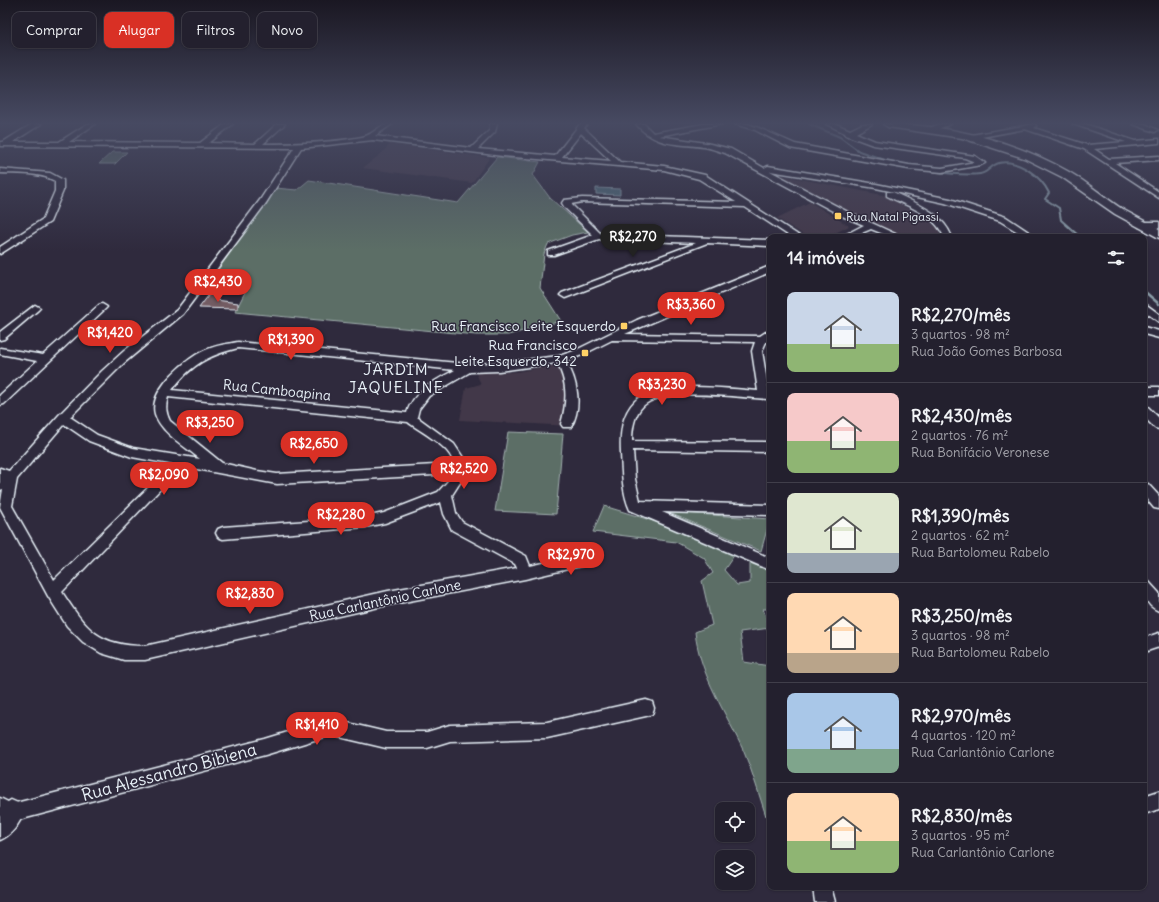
<!DOCTYPE html>
<html lang="pt">
<head>
<meta charset="utf-8">
<style>
  :root { --surface:#23202e; --page:#2b2836; --text:#f1f3f6; --muted:#a3a3aa; --line:#403e4a; --accent:#d93025 }
  body { margin:0; font-family:Delius,sans-serif; background:var(--page); color:var(--text); height:100vh; display:flex; flex-direction:column; font-size:15px; white-space:nowrap }
  * { box-sizing:border-box; margin:0 }
  p { font-size:13px; color:var(--muted) }
  .icon { flex:none; width:22px; height:22px; fill:none; stroke:currentColor; stroke-width:2; stroke-linecap:round; stroke-linejoin:round }
  .map { position:relative; flex:1; overflow:hidden }
  .details { position:absolute; left:767px; top:234px; width:380px; height:656px; display:flex; flex-direction:column; background:var(--surface); border-radius:8px; box-shadow:0 1px 3px #0004,0 0 0 1px var(--line) }
  .details>* { flex:none }
  .guide { position:absolute; left:12px; top:12px; width:380px; height:36px; display:flex; gap:8px }
  .fabs { position:absolute; left:715px; top:802px; display:grid; gap:8px }
  .fabs a { display:grid; place-items:center; width:40px; height:40px; border-radius:8px; background:var(--surface); box-shadow:0 1px 3px #0004,0 0 0 1px var(--line); font-size:20px }
  .price { position:absolute; translate:-50% -34px; padding:0 9px; border-radius:14px; background:var(--accent); color:#fff; font-size:13px; line-height:26px; filter:drop-shadow(0 1px 2px #0008) }
  .price::after { content:''; position:absolute; left:50%; top:24px; width:12px; height:9px; margin-left:-6px; background:inherit; clip-path:polygon(0 0,100% 0,50% 100%) }
  .price.on { background:#222; color:#fff }
  ul { padding:0; list-style:none }
  li { display:flex; align-items:center; gap:12px; height:100px; padding:0 20px }
  li+li { border-top:1px solid var(--line) }
  li span { display:grid; place-items:center; flex:none; width:112px; height:80px; border-radius:8px; color:#555 }
  li>.icon { margin-inline-start:auto }
  span .icon { width:48px; height:48px; fill:#fffc; stroke-width:1 }
  li b { font-size:17px }
  h2 { display:flex; justify-content:space-between; align-items:center; height:48px; padding:0 20px; font-size:17px }
  .chip { padding:0 14px; border-radius:8px; background:var(--surface); box-shadow:0 1px 3px #0004,0 0 0 1px var(--line); font-size:14px; line-height:36px }
  .chip.on { background:var(--accent); color:#fff }
  .map>svg:first-child { display:block }
</style>
</head>
<body>
<div class="map">
<svg width="1159" height="902" viewBox="0 0 1159 902">
  <rect width="100%" height="100%" fill="#2f2a3d"/>
  <filter id="ink" filterUnits="userSpaceOnUse"><feTurbulence type="fractalNoise" baseFrequency=".025" numOctaves="2"/><feDisplacementMap in="SourceGraphic" scale="8" xChannelSelector="R" yChannelSelector="G"/><feConvolveMatrix kernelMatrix="1 2 1 2 8 2 1 2 1" color-interpolation-filters="sRGB"/></filter>
  <g filter="url(#ink)">
    <g fill="#433949">
      <polygon points="390,144 485,157 490,157 472,183 363,168 382,153"/>
      <polygon points="780,175 887,196 930,222 938,228 940,237 906,237 877,227"/>
      <polygon points="810,202 849,226 827,237 807,237 777,218"/>
      <polygon points="562,364 571,426 460,420 466,388 481,384 476,373 516,372"/>
    </g>
    <g fill="#5b6e66" stroke="#a2b0af">
      <polygon points="112,152 127,152 115,164 99,164"/>
      <polygon points="497,157 540,162 533,175 550,198 588,232 572,235 548,244 544,254 540,288 561,321 508,335 476,335 235,312 246,290 204,290 275,188 297,190 309,180 458,203"/>
      <polygon points="508,432 563,434 556,514 495,511"/>
      <path d="M604,506L660,523L735,554L724,570L737,585L750,583V563L770,571V609H763L770,628L740,632L744,662L770,666V811L766,816C759,795 753,773 744,752C726,712 700,676 695,632L712,625L702,581L713,573L704,558L676,542L593,532Z"/>
      <polygon points="667,512 770,519 761,551"/>
    </g>
    <polygon fill="#4e6775" stroke="#8c9ea9" points="596,188 620,189 620,195 596,194"/>
    <g fill="none" stroke-linecap="round" stroke-linejoin="round">
      <g stroke="#8c9ea9" stroke-width="2">
        <polyline points="809,124 840,137 859,151 885,160 909,165"/>
        <path d="M925,170C943,173 962,176 980,174C988,173 991,165 999,163C1018,159 1041,176 1049,193L1045,199L1059,208L1061,220L1080,237"/>
      </g>
      <polyline stroke="#8c9ea9" stroke-width="2.5" points="1144,291 1159,304"/>
    </g>
    <polygon fill="#735b64" stroke="#e8f1f8" points="211,292 222,292 216,300 238,303 238,309 199,308"/>
    <g fill="none" stroke-linecap="round" stroke-linejoin="round">
      <g stroke="#e8f1f8" stroke-width="3">
        <g id="street">
          <path d="M32,124H41L13,142H59L87,124H95L69,142L200,143L225,124H233L209,143L255,144L277,124H285L263,144C296,144 329,143 362,137C374,135 378,124 392,124L375,136L471,148L490,130V124H497L495,132L478,149L555,156L580,124H587L584,128L620,162L664,166L705,175L801,237H791L745,207L582,202L571,204L601,234L770,240V246L707,243L565,298L560,295L562,293L696,243L599,239L554,255H548V251L593,235L565,208L562,203L564,200L582,198L736,202L699,179L664,170L503,156L373,140L301,148L266,203L183,314L124,363L70,417L97,435L133,448L200,459C186,447 161,433 155,414C148,390 188,356 208,349C217,345 228,344 238,342L468,364L499,363L559,356L574,351L637,320L770,266V272L625,334L760,336L766,332L770,333V342H766L762,351L770,399C741,398 664,386 643,406C634,415 632,429 632,441L770,442V452L633,450L635,479L640,501L770,505V515L662,512L770,558V570L630,510C622,492 622,472 621,453C620,435 621,415 635,401C657,379 728,389 758,391L752,351L755,342L612,340L582,355L566,361C577,380 583,406 571,427H563L561,424C567,402 568,383 557,363L499,371L470,372L429,396L419,409L417,417L454,444L466,462L461,481L452,495L456,513L462,522L526,556L530,566L580,555L585,557L587,561L585,565L525,579L388,605L145,660H124L101,653L83,642L67,626L48,596L0,507L3,489L0,490V468L9,471L59,415L102,371L124,351L177,310L260,200L294,148L0,146V142H3ZM581,133L611,161L562,157ZM238,348L455,370C436,380 413,391 407,413L172,390C192,364 207,356 238,348ZM168,397L408,422C419,431 454,448 453,464L277,474L257,471L222,463L170,421C166,413 165,407 168,397ZM64,424L89,441L132,457L277,484L451,474L448,481L438,492L384,513L365,517L223,527L218,529L216,533L218,537L223,539L365,527L385,523L441,502L444,514L452,530L515,564L517,568L388,591L145,646C98,646 86,629 62,592L170,479L168,476L164,474L160,476L54,580L12,506L17,479Z"/>
          <path d="M636,124H644L653,133L703,124H722L659,136L706,143L731,149L764,168L768,166L876,184L950,199L1006,217L1036,237H1026L1000,221L945,203L876,188L770,171L848,212L902,237H891L871,229L852,237H841L864,225L842,216L725,153C718,151 711,148 704,147C677,143 656,147 636,124Z"/>
          <polygon points="735,124 748,124 759,128 795,144 909,165 942,168 975,162 965,158 873,145 846,135 845,133 826,124 836,124 850,130 862,124 872,124 856,133 875,141 975,156 985,163 981,165 942,172 909,169 790,148 755,130"/>
          <polygon points="939,124 951,124 929,132 926,130"/>
          <polygon points="1035,124 1036,126 1034,128 1087,145 1126,142 1073,124 1085,124 1135,141 1159,139 1159,143 1094,149 1109,159 1159,156 1159,160 1115,163 1159,192 1159,198 1084,149 1025,129 971,139 967,137 971,135"/>
          <polygon points="1133,124 1145,124 1158,130 1155,132"/>
          <path d="M0,169L50,173L63,180V191L50,222L0,254V247L43,219L55,191V181C39,172 18,174 0,173Z"/>
          <path d="M887,192H893C915,203 942,212 952,237H944C935,214 907,206 887,196Z"/>
          <polygon points="1142,222 1159,222 1159,228 1139,227 1139,223"/>
          <polygon points="1144,303 1159,314 1159,322 1144,311"/>
          <polygon points="102,304 107,307 105,309 4,404 0,405 0,395 37,361 0,354 0,348 43,355 99,305"/>
          <polygon points="35,305 40,308 38,310 4,339 0,340 0,332"/>
          <polygon points="1144,327 1159,331 1159,338 1144,334"/>
          <rect x="1144" y="387" width="15" height="8"/>
          <polygon points="1144,406 1148,407 1159,418 1159,429 1155,428 1144,417"/>
          <polygon points="1144,483 1148,484 1159,496 1159,509 1154,508 1144,496"/>
          <path d="M1144,580L1149,582L1159,593V611C1144,605 1144,593 1144,580Z"/>
          <polygon points="1159,633 1159,647 1144,652 1144,638"/>
          <polygon points="646,700 652,702 654,708 652,714 646,716 547,738 450,741 427,748 386,748 331,735 265,755 11,822 0,817 0,798 12,804 265,739 331,719 386,732 427,732 450,725 547,722"/>
          <polygon points="1159,791 1159,809 1144,814 1144,796"/>
          <polygon points="813,887 831,887 835,902 815,902"/>
        </g>
      </g>
      <g stroke="#e8f1f8" stroke-width="3">
        <g id="secondary">
          <path d="M883,124C948,124 1013,140 1069,172C1088,183 1104,197 1122,209C1134,216 1147,222 1159,229V238L1115,214L1062,177L1024,158L962,138L888,127Z"/>
          <path d="M11,800L20,804L24,813C18,825 12,835 0,840V807Z"/>
        </g>
      </g>
      <use href="#street" fill="#2f2a3d" fill-rule="evenodd"/>
      <use href="#secondary" fill="#2f2a3d" fill-rule="evenodd"/>
    </g>
  </g>
  <linearGradient id="sky" x2="0" y2="1"><stop stop-color="#1a1722"/><stop offset="0.49" stop-color="#474a62"/><stop offset="1" stop-color="#474a62" stop-opacity="0"/></linearGradient>
  <rect width="1159" height="251" fill="url(#sky)"/>
  <g fill="#ffd166" stroke="#2f2a3d" stroke-width="1.5">
    <rect x="834" y="212" width="8" height="8" rx="2"/>
    <rect x="620" y="322" width="8" height="8" rx="2"/>
    <rect x="581" y="349" width="8" height="8" rx="2"/>
  </g>
  <g text-anchor="middle" dominant-baseline="central" stroke-width="3" stroke-linejoin="round" paint-order="stroke">
    <g font-size="12" fill="#e8f1f8" stroke="#2f2a3d" text-anchor="start">
      <text x="846" y="216">Rua Natal Pigassi</text>
    </g>
    <g font-size="14" fill="#e8f1f8" stroke="#2f2a3d" text-anchor="end">
      <text x="616" y="326">Rua Francisco Leite Esquerdo</text>
      <text x="577" y="345">Rua Francisco<tspan x="577" dy="16">Leite Esquerdo, 342</tspan></text>
    </g>
    <g font-size="14" fill="#e8f1f8" stroke="#2f2a3d">
      <text transform="translate(277 390) rotate(6)">Rua Camboapina</text>
      <text transform="translate(385 600) rotate(-12)">Rua Carlantônio Carlone</text>
    </g>
    <g font-size="16" letter-spacing="1" fill="#e8f1f8" stroke="#2f2a3d">
      <text x="396" y="369">JARDIM<tspan x="396" dy="18">JAQUELINE</tspan></text>
    </g>
    <g font-size="17" fill="#e8f1f8" stroke="#2f2a3d">
      <text transform="translate(169 772) rotate(-15)">Rua Alessandro Bibiena</text>
    </g>
  </g>
</svg>
<div class="fabs">
<a><svg class="icon" aria-label="locate" viewBox="0 0 24 24"><circle cx="12" cy="12" r="6"/><path d="M12 2v4M12 18v4M2 12h4M18 12h4"/></svg></a>
<a><svg class="icon" aria-label="layers" viewBox="0 0 24 24"><path d="M12 4l9 5-9 5-9-5zM3 14l9 5 9-5"/></svg></a>
</div>
<b class="price on" style="left:633px;top:258px">R$2,270</b>
<b class="price" style="left:218px;top:303px">R$2,430</b>
<b class="price" style="left:691px;top:326px">R$3,360</b>
<b class="price" style="left:110px;top:354px">R$1,420</b>
<b class="price" style="left:291px;top:361px">R$1,390</b>
<b class="price" style="left:662px;top:406px">R$3,230</b>
<b class="price" style="left:210px;top:444px">R$3,250</b>
<b class="price" style="left:314px;top:465px">R$2,650</b>
<b class="price" style="left:464px;top:490px">R$2,520</b>
<b class="price" style="left:164px;top:496px">R$2,090</b>
<b class="price" style="left:341px;top:536px">R$2,280</b>
<b class="price" style="left:571px;top:576px">R$2,970</b>
<b class="price" style="left:250px;top:615px">R$2,830</b>
<b class="price" style="left:317px;top:746px">R$1,410</b>
<div class="guide">
<a class="chip">Comprar</a>
<a class="chip on">Alugar</a>
<a class="chip">Filtros</a>
<a class="chip">Novo</a>
</div>
<section class="details">
<h2>14 imóveis<svg class="icon" aria-label="filters" viewBox="0 0 24 24"><path d="M4 7h16M4 17h16"/><circle cx="9" cy="7" r="2"/><circle cx="15" cy="17" r="2"/></svg></h2>
<ul>
<li><span style="background:linear-gradient(#c9d6e8 65%,#8fb573 0)"><svg class="icon" aria-label="home" viewBox="0 0 24 24"><path d="M3 11l9-7 9 7M6 9v11h12V9"/></svg></span><div><b>R$2,270/mês</b><p>3 quartos · 98 m²</p><p>Rua João Gomes Barbosa</p></div></li>
<li><span style="background:linear-gradient(#f6c9c9 60%,#8fb573 0)"><svg class="icon" aria-label="home" viewBox="0 0 24 24"><path d="M3 11l9-7 9 7M6 9v11h12V9"/></svg></span><div><b>R$2,430/mês</b><p>2 quartos · 76 m²</p><p>Rua Bonifácio Veronese</p></div></li>
<li><span style="background:linear-gradient(#dfe7d0 75%,#9aa5b1 0)"><svg class="icon" aria-label="home" viewBox="0 0 24 24"><path d="M3 11l9-7 9 7M6 9v11h12V9"/></svg></span><div><b>R$1,390/mês</b><p>2 quartos · 62 m²</p><p>Rua Bartolomeu Rabelo</p></div></li>
<li><span style="background:linear-gradient(#ffd9b3 75%,#b9a48a 0)"><svg class="icon" aria-label="home" viewBox="0 0 24 24"><path d="M3 11l9-7 9 7M6 9v11h12V9"/></svg></span><div><b>R$3,250/mês</b><p>3 quartos · 98 m²</p><p>Rua Bartolomeu Rabelo</p></div></li>
<li><span style="background:linear-gradient(#a9c7e8 70%,#7fa58c 0)"><svg class="icon" aria-label="home" viewBox="0 0 24 24"><path d="M3 11l9-7 9 7M6 9v11h12V9"/></svg></span><div><b>R$2,970/mês</b><p>4 quartos · 120 m²</p><p>Rua Carlantônio Carlone</p></div></li>
<li><span style="background:linear-gradient(#ffd9b3 60%,#8fb573 0)"><svg class="icon" aria-label="home" viewBox="0 0 24 24"><path d="M3 11l9-7 9 7M6 9v11h12V9"/></svg></span><div><b>R$2,830/mês</b><p>3 quartos · 95 m²</p><p>Rua Carlantônio Carlone</p></div></li>
</ul>
</section>
</div>
</body>
</html>
